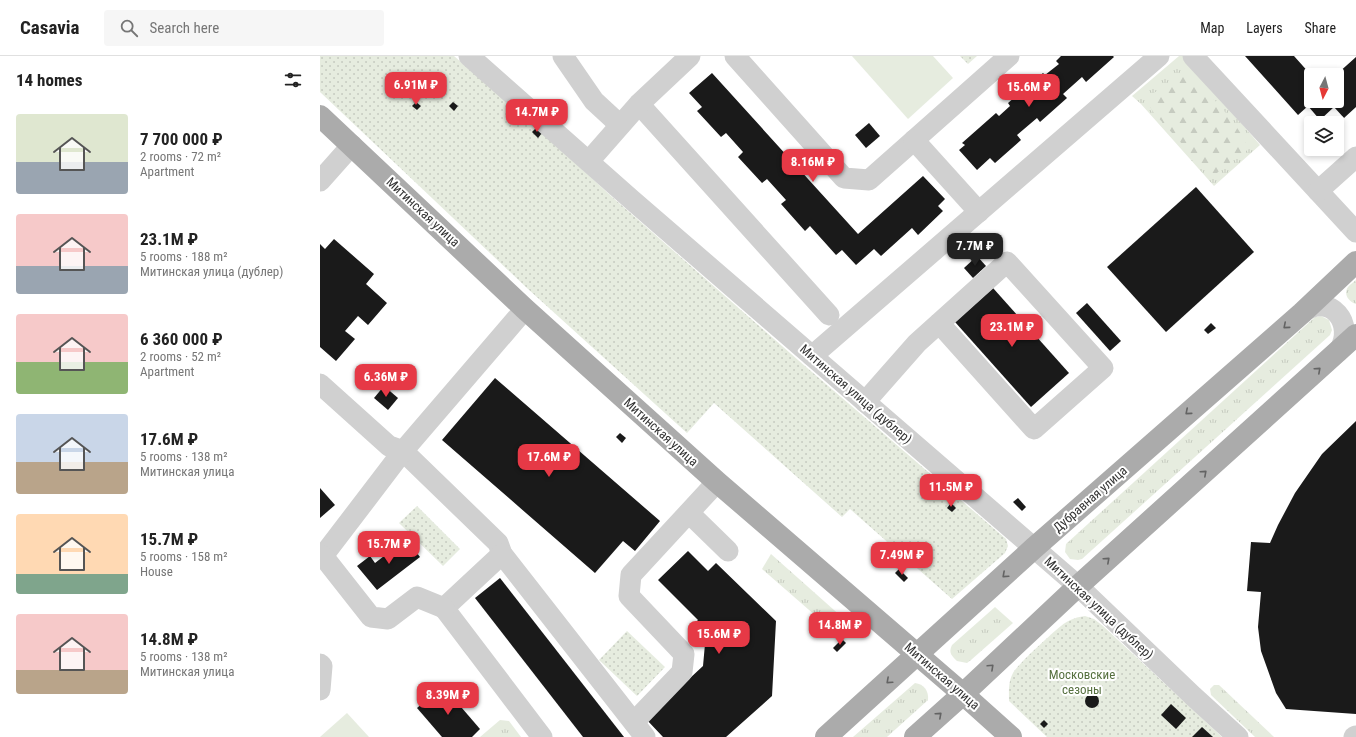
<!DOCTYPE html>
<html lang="en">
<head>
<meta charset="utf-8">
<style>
  :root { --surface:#fff; --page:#f6f6f6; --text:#222; --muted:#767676; --line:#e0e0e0; --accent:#e63946 }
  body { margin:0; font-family:"Roboto Condensed",sans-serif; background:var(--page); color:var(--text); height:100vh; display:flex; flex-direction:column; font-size:15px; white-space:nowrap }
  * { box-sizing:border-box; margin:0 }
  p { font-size:13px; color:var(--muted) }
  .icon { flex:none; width:22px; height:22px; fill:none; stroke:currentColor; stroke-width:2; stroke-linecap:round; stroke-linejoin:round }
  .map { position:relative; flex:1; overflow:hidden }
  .details { display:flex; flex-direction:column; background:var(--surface); width:320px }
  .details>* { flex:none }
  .needle { width:26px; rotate:186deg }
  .controls { position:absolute; left:984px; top:12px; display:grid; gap:8px }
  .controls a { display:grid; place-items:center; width:40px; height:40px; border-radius:4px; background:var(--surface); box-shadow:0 2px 6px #0003; font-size:20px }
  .price { position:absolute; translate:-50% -34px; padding:0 9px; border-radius:8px; background:var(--accent); color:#fff; font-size:13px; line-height:26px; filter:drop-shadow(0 1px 2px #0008) }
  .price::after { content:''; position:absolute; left:50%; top:24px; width:12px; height:9px; margin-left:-6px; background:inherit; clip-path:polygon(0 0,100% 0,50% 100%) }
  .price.current { background:#222; color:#fff }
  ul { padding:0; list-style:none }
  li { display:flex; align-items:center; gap:12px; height:100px; padding:0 16px }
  li span { display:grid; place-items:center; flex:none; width:112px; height:80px; border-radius:4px; color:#555 }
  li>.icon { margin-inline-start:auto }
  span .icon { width:48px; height:48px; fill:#fffc; stroke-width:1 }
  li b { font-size:17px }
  h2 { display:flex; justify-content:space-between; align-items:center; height:48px; padding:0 16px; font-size:17px }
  header { display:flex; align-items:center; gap:24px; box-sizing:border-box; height:56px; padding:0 20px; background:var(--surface); border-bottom:1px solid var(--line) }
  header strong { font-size:19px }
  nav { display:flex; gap:22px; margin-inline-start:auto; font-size:14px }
  .search { width:280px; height:36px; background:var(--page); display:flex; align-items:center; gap:10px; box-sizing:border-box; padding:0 14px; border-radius:4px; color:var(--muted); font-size:15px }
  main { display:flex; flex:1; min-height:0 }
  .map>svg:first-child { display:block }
</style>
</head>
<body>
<header>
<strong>Casavia</strong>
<div class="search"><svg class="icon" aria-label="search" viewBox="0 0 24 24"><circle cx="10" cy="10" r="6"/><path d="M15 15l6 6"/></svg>Search here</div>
<nav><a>Map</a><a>Layers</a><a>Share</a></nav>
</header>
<main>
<section class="details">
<h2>14 homes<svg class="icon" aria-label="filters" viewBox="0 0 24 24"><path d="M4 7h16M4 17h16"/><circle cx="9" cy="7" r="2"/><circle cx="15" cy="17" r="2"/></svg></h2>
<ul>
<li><span style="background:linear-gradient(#dfe7d0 60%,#9aa5b1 0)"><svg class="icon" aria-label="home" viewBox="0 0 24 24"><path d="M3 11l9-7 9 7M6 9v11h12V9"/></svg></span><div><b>7 700 000 ₽</b><p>2 rooms · 72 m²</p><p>Apartment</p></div></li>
<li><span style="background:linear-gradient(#f6c9c9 65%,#9aa5b1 0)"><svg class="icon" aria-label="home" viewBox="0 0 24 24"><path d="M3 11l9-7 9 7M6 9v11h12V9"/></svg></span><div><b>23.1M ₽</b><p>5 rooms · 188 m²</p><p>Митинская улица (дублер)</p></div></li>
<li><span style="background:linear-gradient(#f6c9c9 60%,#8fb573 0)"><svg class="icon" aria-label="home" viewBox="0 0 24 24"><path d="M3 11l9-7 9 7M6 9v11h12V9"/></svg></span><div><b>6 360 000 ₽</b><p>2 rooms · 52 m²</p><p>Apartment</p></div></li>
<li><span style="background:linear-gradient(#c9d6e8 60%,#b9a48a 0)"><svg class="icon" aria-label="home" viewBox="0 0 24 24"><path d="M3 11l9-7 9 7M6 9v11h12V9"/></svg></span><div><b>17.6M ₽</b><p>5 rooms · 138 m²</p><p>Митинская улица</p></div></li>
<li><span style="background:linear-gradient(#ffd9b3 75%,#7fa58c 0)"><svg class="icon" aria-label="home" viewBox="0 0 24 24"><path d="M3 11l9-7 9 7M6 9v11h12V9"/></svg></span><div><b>15.7M ₽</b><p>5 rooms · 158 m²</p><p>House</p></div></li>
<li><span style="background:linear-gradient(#f6c9c9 70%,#b9a48a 0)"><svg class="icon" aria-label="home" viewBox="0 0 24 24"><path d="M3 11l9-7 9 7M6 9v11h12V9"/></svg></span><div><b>14.8M ₽</b><p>5 rooms · 138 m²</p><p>Митинская улица</p></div></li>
</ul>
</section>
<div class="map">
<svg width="1036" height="681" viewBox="0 0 1036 681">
  <defs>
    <pattern id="grass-tufts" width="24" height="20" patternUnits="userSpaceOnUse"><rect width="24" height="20" fill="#e6ecdf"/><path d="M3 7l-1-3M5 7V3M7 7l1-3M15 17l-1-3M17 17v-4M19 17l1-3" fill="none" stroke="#c6cbc0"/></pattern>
    <pattern id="forest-firs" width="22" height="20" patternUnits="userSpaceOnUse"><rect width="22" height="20" fill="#e6ecdf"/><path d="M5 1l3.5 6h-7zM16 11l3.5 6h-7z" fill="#c6cbc0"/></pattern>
    <pattern id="park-dots" width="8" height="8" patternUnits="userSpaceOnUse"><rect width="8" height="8" fill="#e6ecdf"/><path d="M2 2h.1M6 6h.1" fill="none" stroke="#c6cbc0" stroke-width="1.8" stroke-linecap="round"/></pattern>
  </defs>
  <rect width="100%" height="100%" fill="#fff"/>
  <g fill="url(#grass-tufts)">
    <polygon points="859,0 864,0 940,89 894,130 821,48 812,40"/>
    <path d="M1036,224V248C1029,246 1023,238 1028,231C1030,228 1034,226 1036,224Z"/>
    <polygon points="1001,260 1009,264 1012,274 1010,279 762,503 758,504 750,503 745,496 746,488 995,261"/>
    <polygon points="451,498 523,562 512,574 442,513"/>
    <path d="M675,551L693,567L651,604L647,607L637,605C632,600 628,597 632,589Z"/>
    <path d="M595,627C604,628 609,635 608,644L567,681H533Z"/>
    <polygon points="894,629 899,629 954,681 935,681 891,639 890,633"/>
    <polygon points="180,664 189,665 201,681 160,681"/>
  </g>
  <path fill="url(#forest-firs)" d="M870,19C892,41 916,64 929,93L918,100L892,121L834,57L825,43L856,22Z"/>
  <g fill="url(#park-dots)">
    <polygon points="0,0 134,0 220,74 291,140 478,304 686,483 688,490 685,497 632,543 530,453 522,461 394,347 367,377 208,233 0,36"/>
    <polygon points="640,0 657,0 648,8"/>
    <polygon points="97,450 140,493 123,510 79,467"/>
    <path d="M765,560L774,563L783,570L902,681H727L689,645C689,636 688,626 693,617C697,609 737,572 745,567C752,563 757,561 765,560Z"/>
    <polygon points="307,575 345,611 317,640 279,604"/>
  </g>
  <g fill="#e6ecdf">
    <polygon points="532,0 613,0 633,22 588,63"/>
    <polygon points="27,657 49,681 0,681"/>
  </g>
  <g fill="#1a1a1a">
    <polygon points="741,0 793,0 794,1 766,26 762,21 743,38 747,42 720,66 717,62 697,79 701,84 675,107 670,102 657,114 639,94 645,89 642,87 676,57 679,60 690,50 688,47 723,17 725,19 739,8 736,5"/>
    <polygon points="925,0 974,0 991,19 991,45 1017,45 1017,18 1036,1 1036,51 1024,62 1014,51 1000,64 988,50 978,59"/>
    <polygon points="392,17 538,178 603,120 625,143 618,150 623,155 598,179 592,172 561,200 554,193 536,209 522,194 516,199 490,170 485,175 461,148 466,144 447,123 442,127 418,101 423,96 406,77 401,81 377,55 382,51 369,37"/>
    <polygon points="96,46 101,50 97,54 92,50"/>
    <polygon points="133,46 138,50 134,55 129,50"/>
    <polygon points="549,67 560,80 546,92 535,79"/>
    <polygon points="216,72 222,77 218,82 212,76"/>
    <polygon points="876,131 934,196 846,276 787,211"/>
    <polygon points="14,183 54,218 46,228 67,247 48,269 38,260 25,275 35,283 16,305 0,291 0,188 5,193"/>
    <polygon points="657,200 666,210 653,222 644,212"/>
    <polygon points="673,232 749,317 711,351 635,266"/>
    <polygon points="767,247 801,285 790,295 756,257"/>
    <polygon points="891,267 896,272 888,278 884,274"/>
    <polygon points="175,322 340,465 315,495 303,485 275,517 122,384"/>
    <polygon points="64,330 78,342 68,354 54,342"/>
    <polygon points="1036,365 1036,658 966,653 956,637 941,595 938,571 941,536 927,535 931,486 950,487 958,469 975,437 1002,398"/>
    <polygon points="300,377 306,382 302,387 296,381"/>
    <polygon points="0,432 15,449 0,462"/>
    <polygon points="698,442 706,451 702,455 693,446"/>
    <polygon points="631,447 636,452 632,456 627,452"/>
    <polygon points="86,483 100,501 57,534 37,510 50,500 55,507"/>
    <polygon points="593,487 598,491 594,496 589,492"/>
    <polygon points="368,495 388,515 396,507 456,565 452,640 406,681 343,681 326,663 383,610 385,588 370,572 378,564 338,524"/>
    <polygon points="579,513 588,522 584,526 575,517"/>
    <polygon points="180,522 304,681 263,681 155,542"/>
    <polygon points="522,583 526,587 517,596 513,592"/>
    <polygon points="123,630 160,673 152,681 122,681 97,652"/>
    <circle cx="772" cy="645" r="7"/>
    <polygon points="851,648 866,662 856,673 841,659"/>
    <polygon points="724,664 728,668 724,672 720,668"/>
    <polygon points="882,671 893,681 872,681"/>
  </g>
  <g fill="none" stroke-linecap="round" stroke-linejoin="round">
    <g stroke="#d0d0d0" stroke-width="21">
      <polyline points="149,0 312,144 758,530 873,640 918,681"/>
      <polyline points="243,0 274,45 300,69"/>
      <polyline points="415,0 524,122 549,124 689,0"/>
      <polyline points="873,0 1036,176"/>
      <polyline points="319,48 509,259"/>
      <polyline points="594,84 659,156"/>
      <polyline points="269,105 319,48 370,0"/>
      <polyline points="0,125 32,89"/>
      <polyline points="998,135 1036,101"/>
      <polyline points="205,253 83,395 178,487 182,498 325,681"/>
      <path d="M982,257C1010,235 1036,268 1019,295"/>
      <polyline points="492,300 839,0"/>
      <polyline points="0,328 69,390 83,395 3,500 0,499"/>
      <polyline points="545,346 597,287 687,206 783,312 714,373 619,267"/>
      <polyline points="369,457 408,495"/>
      <polyline points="182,498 124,552 222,681"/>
      <polyline points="3,500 51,561 68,563 97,541 124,552"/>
      <polyline points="0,608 2,610 0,634"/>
      <polyline points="314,666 362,616 364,598 309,540 311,519 397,426"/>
      <polyline points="1034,681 1036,680"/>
    </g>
    <g stroke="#ababab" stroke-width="22">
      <polyline points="0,60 205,253 397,426 643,638 691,681"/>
      <polyline points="506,681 714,492 982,257 1036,206"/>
      <polyline points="595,681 643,638 758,530 1036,279"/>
    </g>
  </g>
  <defs><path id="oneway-chevron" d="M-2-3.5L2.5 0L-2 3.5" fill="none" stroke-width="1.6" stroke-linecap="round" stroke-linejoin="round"/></defs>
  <g stroke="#636363">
    <use href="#oneway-chevron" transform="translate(966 270) rotate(139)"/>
    <use href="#oneway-chevron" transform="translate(998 314) rotate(-42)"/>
    <use href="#oneway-chevron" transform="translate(868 356) rotate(139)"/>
    <use href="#oneway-chevron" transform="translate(884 417) rotate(-42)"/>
    <use href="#oneway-chevron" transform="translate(787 504) rotate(-42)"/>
    <use href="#oneway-chevron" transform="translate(685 519) rotate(138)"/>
    <use href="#oneway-chevron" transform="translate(671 611) rotate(-43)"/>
    <use href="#oneway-chevron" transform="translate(569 625) rotate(138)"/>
    <use href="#oneway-chevron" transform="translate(619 659) rotate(-42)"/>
  </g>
  <g text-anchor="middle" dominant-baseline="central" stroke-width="4" stroke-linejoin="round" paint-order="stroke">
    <g font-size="13" fill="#333" stroke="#fff">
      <text transform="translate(103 156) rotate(43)">Митинская улица</text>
      <text transform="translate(536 338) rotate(41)">Митинская улица (дублер)</text>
      <text transform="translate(341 376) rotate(42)">Митинская улица</text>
      <text transform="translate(770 443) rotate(-41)">Дубравная улица</text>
      <text transform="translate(779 552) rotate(43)">Митинская улица (дублер)</text>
      <text transform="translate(622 620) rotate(41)">Митинская улица</text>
    </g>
    <g font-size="13" fill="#56703f" stroke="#fff">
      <text x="762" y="618">Московские<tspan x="762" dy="15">сезоны</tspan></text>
    </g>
  </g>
</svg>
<div class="controls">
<a><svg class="needle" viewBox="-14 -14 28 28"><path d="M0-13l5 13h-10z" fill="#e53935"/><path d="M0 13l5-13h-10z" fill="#767676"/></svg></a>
<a><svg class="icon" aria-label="layers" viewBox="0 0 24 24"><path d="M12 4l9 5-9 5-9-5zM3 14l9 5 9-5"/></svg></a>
</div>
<b class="price" style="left:96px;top:50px">6.91M ₽</b>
<b class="price" style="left:709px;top:52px">15.6M ₽</b>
<b class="price" style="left:217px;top:77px">14.7M ₽</b>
<b class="price" style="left:493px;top:127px">8.16M ₽</b>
<b class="price current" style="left:655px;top:211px">7.7M ₽</b>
<b class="price" style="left:692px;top:292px">23.1M ₽</b>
<b class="price" style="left:66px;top:342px">6.36M ₽</b>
<b class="price" style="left:229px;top:422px">17.6M ₽</b>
<b class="price" style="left:631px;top:452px">11.5M ₽</b>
<b class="price" style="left:69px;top:509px">15.7M ₽</b>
<b class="price" style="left:582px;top:520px">7.49M ₽</b>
<b class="price" style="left:520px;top:590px">14.8M ₽</b>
<b class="price" style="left:399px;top:599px">15.6M ₽</b>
<b class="price" style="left:128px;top:660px">8.39M ₽</b>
</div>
</main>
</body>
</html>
